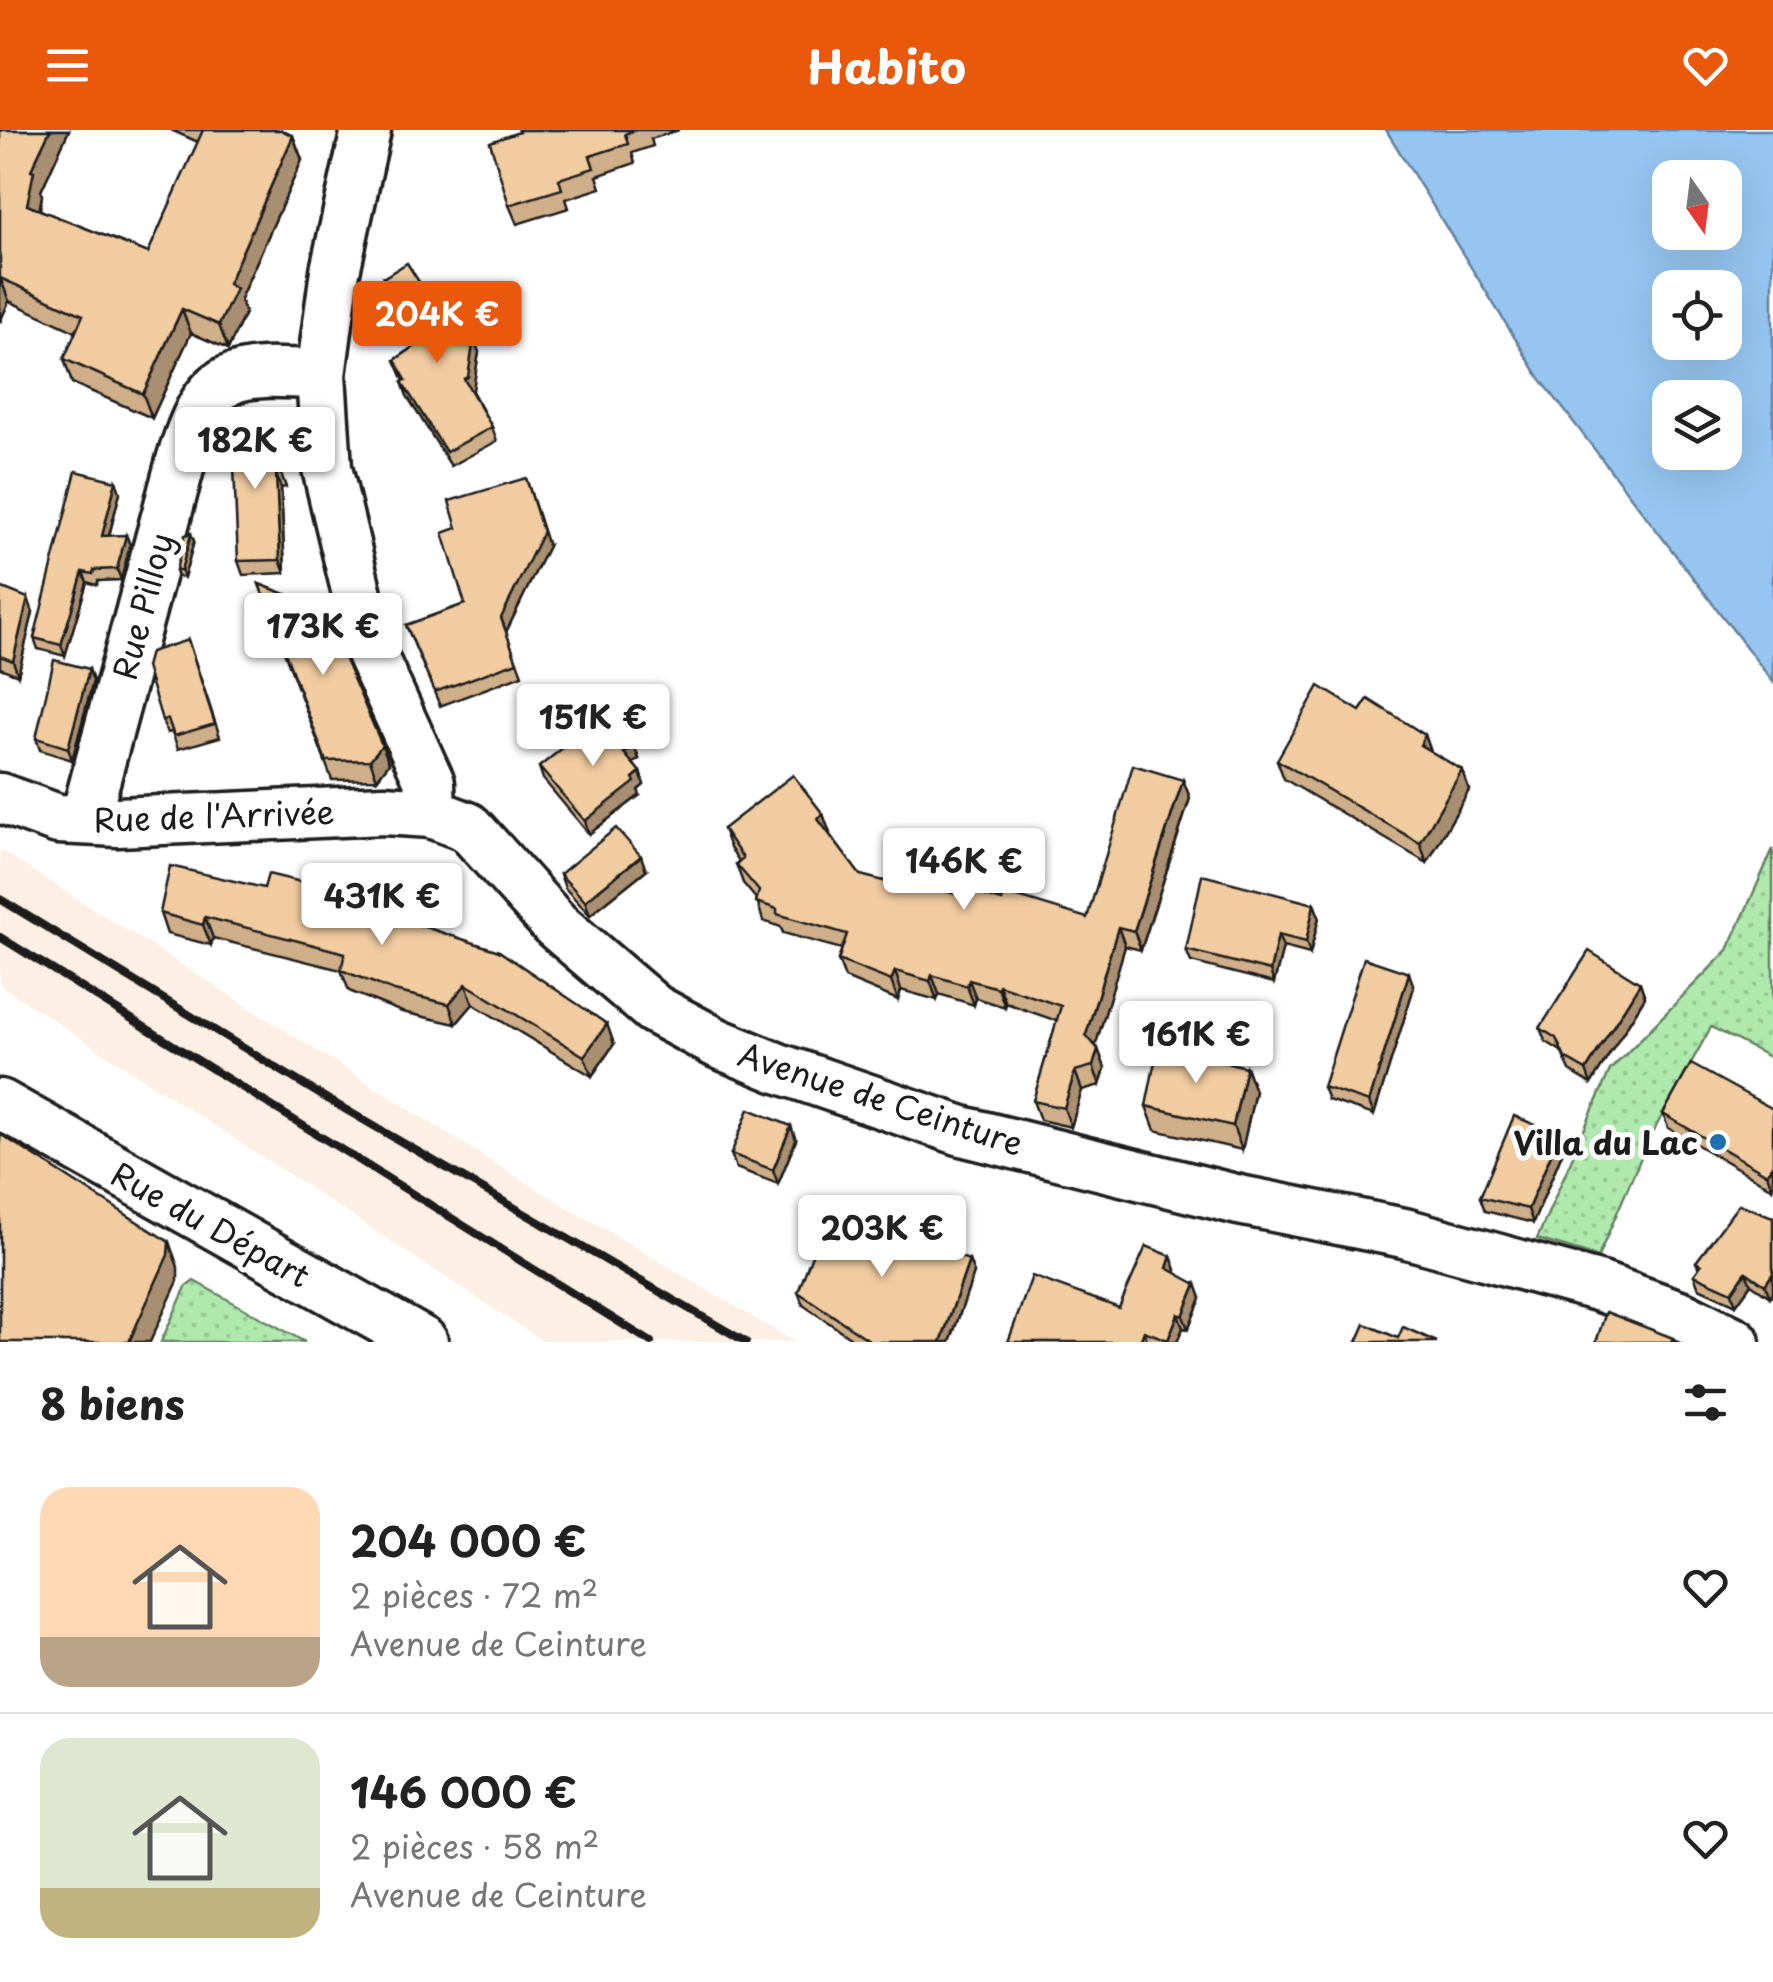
<!DOCTYPE html>
<html lang="fr">
<head>
<meta charset="utf-8">
<style>
  :root { --surface:#fff; --page:#f6f6f6; --text:#222; --muted:#767676; --line:#e0e0e0; --accent:#ea580c }
  body { margin:0; font-family:"Playpen Sans",sans-serif; background:var(--page); color:var(--text); height:100vh; display:flex; flex-direction:column; font-size:38px; white-space:nowrap }
  * { box-sizing:border-box; margin:0 }
  p { font-size:32px; color:var(--muted) }
  .icon { flex:none; width:55px; height:55px; fill:none; stroke:currentColor; stroke-width:2; stroke-linecap:round; stroke-linejoin:round }
  .map { position:relative; height:1212px; overflow:hidden }
  .side { display:flex; flex-direction:column; background:var(--surface); flex:1 }
  .side>* { flex:none }
  .needle { width:65px; rotate:166deg }
  .tools { position:absolute; left:1652px; top:30px; display:grid; gap:20px }
  .tools a { display:grid; place-items:center; width:90px; height:90px; border-radius:20px; background:var(--surface); box-shadow:0 10px 40px #0002; font-size:50px }
  .price { position:absolute; translate:-50% -85px; padding:0 22px; border-radius:10px; background:#fff; color:#222; font-size:32px; line-height:65px; filter:drop-shadow(0 2px 5px #0008) }
  .price::after { content:''; position:absolute; left:50%; top:60px; width:30px; height:22px; margin-left:-15px; background:inherit; clip-path:polygon(0 0,100% 0,50% 100%) }
  .price.active { background:var(--accent); color:#fff }
  ul { padding:0; list-style:none }
  li { display:flex; align-items:center; gap:30px; height:250px; padding:0 40px }
  li+li { border-top:2px solid var(--line) }
  li span { display:grid; place-items:center; flex:none; width:280px; height:200px; border-radius:30px; color:#555 }
  li>.icon { margin-inline-start:auto }
  span .icon { width:120px; height:120px; fill:#fffc; stroke-width:1 }
  li b { font-size:42px }
  h2 { display:flex; justify-content:space-between; align-items:center; height:120px; padding:0 40px; font-size:42px }
  header { display:flex; justify-content:space-between; align-items:center; height:130px; padding:0 40px; background:var(--accent); color:#fff; font-size:45px; font-weight:700 }
  .map>svg:first-child { display:block }
</style>
</head>
<body>
<header><svg class="icon" aria-label="menu" viewBox="0 0 24 24"><path d="M4 6h16M4 12h16M4 18h16"/></svg>Habito<svg class="icon" aria-label="heart" viewBox="0 0 24 24"><path d="M12 20l-8-8c-3-5 5-10 8-4 3-6 11-1 8 4z"/></svg></header>
<div class="map">
<svg width="1773" height="1212" viewBox="0 0 1773 1212">
  <defs>
    <pattern id="park-dots" width="8" height="8" patternUnits="userSpaceOnUse" patternTransform="scale(2.5)"><rect width="8" height="8" fill="#afe9ad"/><path d="M2 2h.1M6 6h.1" fill="none" stroke="#96c794" stroke-width="1.8" stroke-linecap="round"/></pattern>
  </defs>
  <rect width="100%" height="100%" fill="#fff"/>
  <filter id="ink" filterUnits="userSpaceOnUse"><feTurbulence type="fractalNoise" baseFrequency=".01" numOctaves="2"/><feDisplacementMap in="SourceGraphic" scale="20" xChannelSelector="R" yChannelSelector="G"/><feConvolveMatrix kernelMatrix="1 2 1 2 8 2 1 2 1" color-interpolation-filters="sRGB"/></filter>
  <g filter="url(#ink)">
    <polygon fill="#fbf0e3" points="0,720 510,1043 795,1212 544,1212 0,855"/>
    <g fill="url(#park-dots)" stroke="#668264" stroke-width="2.5">
      <polygon points="1773,719 1773,929 1711,897 1648,1011 1598,1127 1537,1109 1610,940 1728,820"/>
      <polygon points="194,1151 305,1212 161,1212 186,1157"/>
    </g>
    <path fill="#95c5f0" stroke="#65819b" stroke-width="2.5" fill-rule="evenodd" d="M1386,0H1773V552L1539,247ZM1670,48H1725V102H1670ZM1670,158H1725V212H1670ZM1670,268H1725V322H1670Z"/>
    <g fill="none" stroke-linecap="round" stroke-linejoin="round">
      <g stroke="#1c1c1c" stroke-width="55">
        <g id="minor">
          <polyline points="366,0 335,141 321,245 327,338 371,523 430,653 431,683"/>
          <polyline points="0,668 58,689 118,692 384,680 431,683 468,697 556,795 654,879 717,913 778,938 962,1001 1239,1070 1404,1103 1601,1157 1682,1186 1735,1212"/>
          <path d="M85,689L181,331C209,239 229,239 321,245"/>
          <polyline points="0,974 423,1212"/>
        </g>
      </g>
      <use href="#minor" stroke="#fff" stroke-width="48"/>
      <g stroke="#1c1c1c" stroke-width="8">
        <polyline points="0,769 324,967 746,1212"/>
        <polyline points="0,807 651,1212"/>
      </g>
    </g>
    <g fill="#cfaf8a" stroke="#1c1c1c" stroke-width="2.5">
      <polygon points="0,0 69,0 41,61 42,65 40,80 148,123 198,12 171,0 281,0 293,6 302,30 240,169 245,183 228,219 191,203 152,288 72,253 64,229 76,202 9,171 0,192"/>
      <polygon points="518,0 679,0 651,9 653,16 632,23 635,33 597,46 601,58 566,69 569,78 517,94 509,75"/>
      <polygon points="383,148 479,222 472,261 492,297 497,311 451,336 407,266 402,252 404,251 395,230 418,214 388,162"/>
      <polygon points="261,289 286,357 281,358 285,443 243,445 238,431"/>
      <polygon points="120,362 109,406 126,405 130,415 121,450 98,451 97,455 87,452 65,526 38,519 34,508"/>
      <polygon points="191,404 194,411 184,447 178,447 176,440"/>
      <polygon points="548,416 506,502 522,545 440,576 406,495 465,474"/>
      <polygon points="259,454 330,481 344,527 389,633 377,649 332,650"/>
      <polygon points="0,457 33,482 18,545 0,538"/>
      <polygon points="188,510 220,607 178,619 172,602 167,603 162,590"/>
      <polygon points="93,551 72,630 40,620 36,608"/>
      <polygon points="1360,581 1425,605 1431,622 1462,640 1469,660 1427,733 1284,649 1277,630"/>
      <polygon points="596,603 634,616 639,629 633,633 640,642 644,655 638,660 640,665 589,704 543,649 539,637"/>
      <polygon points="1183,650 1190,668 1141,820 1125,816 1095,916 1098,919 1105,938 1100,955 1082,960 1071,997 1040,990 1033,971 1057,891 1006,873 1005,877 976,868 974,875 939,864 937,870 901,860 898,870 845,848 838,830 842,819 783,803 781,797 763,791 757,770 743,753 736,734 739,731 730,718 723,699 823,684 829,704 860,745 914,759 1002,771 1087,788"/>
      <polygon points="646,740 590,785 565,758 560,744"/>
      <polygon points="339,761 343,770 614,914 592,946 473,874 456,894 402,882 349,861 341,840 213,808 211,815 167,804 160,783"/>
      <polygon points="1314,774 1319,787 1310,824 1283,817 1274,853 1191,832 1186,820"/>
      <polygon points="1640,853 1645,867 1591,954 1570,941 1561,921 1545,911 1540,898"/>
      <polygon points="1414,857 1374,985 1328,970 1323,957"/>
      <polygon points="1246,937 1255,961 1242,1020 1155,1000 1146,976"/>
      <polygon points="1773,979 1772,1058 1668,998 1663,984"/>
      <polygon points="796,1010 778,1054 736,1038 731,1024"/>
      <polygon points="1564,1018 1533,1093 1485,1081 1480,1067"/>
      <polygon points="1773,1087 1773,1162 1770,1167 1751,1154 1736,1175 1699,1158 1694,1145 1699,1139 1696,1132"/>
      <polygon points="890,1102 974,1143 950,1212 857,1212 803,1175 798,1162"/>
      <polygon points="1171,1126 1176,1140 1175,1143 1201,1168 1188,1199 1183,1198 1177,1212 1008,1212 1119,1178"/>
    </g>
    <g fill="#a98f71" stroke="#1c1c1c" stroke-width="2.5">
      <polygon points="50,0 69,0 41,61 42,65 36,98 27,75 31,40"/>
      <polygon points="293,6 302,30 240,169 245,183 228,219 219,195 228,154"/>
      <polygon points="0,147 9,171 0,192"/>
      <polygon points="182,179 191,203 152,288 143,264"/>
      <polygon points="474,208 479,222 473,260 469,263 464,249"/>
      <polygon points="276,344 281,358 285,443 280,430"/>
      <polygon points="526,348 548,416 506,502 501,488"/>
      <polygon points="116,351 120,362 106,417 102,406"/>
      <polygon points="191,404 194,411 184,447 181,440"/>
      <polygon points="126,405 130,415 121,450 117,439"/>
      <polygon points="83,442 87,452 65,526 61,515"/>
      <polygon points="28,468 33,482 18,545 13,531"/>
      <polygon points="330,481 337,500 346,534 339,516"/>
      <polygon points="89,539 93,551 72,630 68,618"/>
      <polygon points="1425,605 1432,625 1420,615"/>
      <polygon points="382,615 389,633 377,649 370,630"/>
      <polygon points="634,616 639,629 629,636 624,623"/>
      <polygon points="1462,640 1469,660 1427,733 1420,713"/>
      <polygon points="640,642 644,655 638,660 640,665 589,704 585,691"/>
      <polygon points="1183,650 1190,668 1141,820 1134,801"/>
      <polygon points="823,684 830,703 825,708 818,689"/>
      <polygon points="641,726 646,740 590,785 585,771"/>
      <polygon points="1314,774 1319,787 1310,824 1306,812"/>
      <polygon points="205,787 213,808 211,815 203,795"/>
      <polygon points="1118,797 1125,816 1093,924 1086,905"/>
      <polygon points="1278,805 1283,817 1274,853 1270,841"/>
      <polygon points="895,841 901,860 898,870 891,851"/>
      <polygon points="1409,843 1414,857 1374,985 1369,972"/>
      <polygon points="932,845 939,864 937,870 930,851"/>
      <polygon points="969,850 976,868 974,875 967,856"/>
      <polygon points="1640,853 1645,867 1591,954 1586,940"/>
      <polygon points="466,854 473,874 456,894 449,874"/>
      <polygon points="999,855 1006,873 1005,877 998,858"/>
      <polygon points="607,894 614,914 592,946 584,926"/>
      <polygon points="1098,919 1105,938 1100,955 1093,936"/>
      <polygon points="1246,937 1255,961 1242,1020 1233,996"/>
      <polygon points="1075,941 1082,960 1071,997 1064,978"/>
      <polygon points="791,996 796,1010 778,1054 773,1040"/>
      <polygon points="1559,1005 1564,1018 1533,1093 1528,1079"/>
      <polygon points="1773,1034 1773,1056 1772,1058 1767,1044"/>
      <polygon points="169,1112 178,1137 178,1151 150,1212 129,1212"/>
      <polygon points="1171,1126 1176,1140 1172,1152 1167,1138"/>
      <polygon points="969,1130 974,1143 950,1212 941,1212"/>
      <polygon points="1746,1142 1751,1154 1736,1175 1732,1162"/>
      <polygon points="1773,1143 1773,1162 1770,1167 1765,1155"/>
      <polygon points="1196,1154 1201,1168 1188,1199 1183,1186"/>
      <polygon points="1178,1184 1183,1198 1177,1212 1168,1212 1168,1210"/>
      <polygon points="1144,1201 1148,1212 1140,1212"/>
    </g>
    <g fill="#f1cca1" stroke="#1c1c1c" stroke-width="2.5">
      <polygon points="0,0 50,0 31,40 34,41 27,75 148,123 203,0 281,0 293,6 228,154 236,159 219,195 182,179 143,264 64,229 83,185 0,148"/>
      <polygon points="518,0 636,0 625,4 628,14 590,26 594,38 559,49 562,59 509,75 490,12 519,2"/>
      <polygon points="407,133 448,198 474,208 468,247 464,249 492,297 446,322 402,252 406,250 395,230 420,213 383,148"/>
      <polygon points="261,289 281,344 276,344 280,430 238,431 232,290"/>
      <polygon points="76,341 116,351 102,406 126,405 117,439 94,440 93,444 83,442 61,515 34,508"/>
      <polygon points="526,348 543,402 501,488 517,532 435,562 406,495 465,474 443,403 457,398 449,371"/>
      <polygon points="191,404 181,440 176,440 185,405"/>
      <polygon points="259,454 330,481 339,516 382,615 370,630 326,631"/>
      <polygon points="0,457 28,468 13,531 0,526"/>
      <polygon points="188,510 215,594 174,606 168,589 162,590 146,537 150,522"/>
      <polygon points="54,530 89,539 68,618 36,608"/>
      <polygon points="1319,556 1360,581 1368,569 1425,605 1420,615 1462,640 1420,713 1277,630"/>
      <polygon points="613,589 634,616 624,623 640,642 633,648 635,652 585,691 539,637 590,596 596,603"/>
      <polygon points="1133,635 1183,650 1134,801 1118,797 1086,905 1098,919 1093,936 1075,941 1064,978 1033,971 1061,876 999,855 998,858 969,850 967,856 932,845 930,851 895,841 891,851 838,830 847,804 777,784 777,779 756,772 759,761 736,734 743,728 723,699 793,645 823,684 818,689 860,745 914,759 917,753 959,765 961,758 1002,771 1005,763 1087,788"/>
      <polygon points="616,698 641,726 585,771 560,744"/>
      <polygon points="170,736 264,758 268,744 339,761 338,769 499,821 607,894 584,926 466,854 449,874 394,861 341,840 345,823 205,787 203,795 160,783"/>
      <polygon points="1202,745 1314,774 1306,812 1278,805 1270,841 1186,820"/>
      <polygon points="1589,821 1640,853 1586,940 1565,928 1556,908 1540,898"/>
      <polygon points="1364,828 1409,843 1369,972 1323,957"/>
      <polygon points="1158,916 1246,937 1233,996 1146,976"/>
      <polygon points="1691,934 1773,979 1773,1034 1767,1044 1663,984"/>
      <polygon points="749,979 791,996 773,1040 731,1024"/>
      <polygon points="1514,986 1559,1005 1528,1079 1480,1067"/>
      <polygon points="0,1004 169,1112 168,1125 129,1212 0,1212"/>
      <polygon points="831,1074 887,1094 885,1100 969,1130 941,1212 872,1212 798,1162"/>
      <polygon points="1739,1074 1773,1087 1773,1143 1765,1155 1746,1142 1732,1162 1694,1145 1701,1135 1696,1132"/>
      <polygon points="1146,1116 1171,1126 1167,1138 1196,1154 1183,1186 1178,1184 1168,1210 1144,1201 1140,1212 1008,1212 1032,1146 1119,1178"/>
      <polygon points="1606,1182 1673,1208 1671,1212 1596,1212"/>
      <polygon points="1365,1194 1398,1208 1403,1197 1437,1212 1357,1212"/>
    </g>
  </g>
  <circle fill="#1f6fb2" stroke="#fff" stroke-width="4" cx="1718" cy="1012" r="10"/>
  <g text-anchor="middle" dominant-baseline="central" stroke-width="10" stroke-linejoin="round" paint-order="stroke">
    <g font-size="32" fill="#1c1c1c" stroke="#fff">
      <text transform="translate(142 476) rotate(-75)">Rue Pilloy</text>
      <text transform="translate(214 685) rotate(-2)">Rue de l'Arrivée</text>
      <text transform="translate(881 968) rotate(18)">Avenue de Ceinture</text>
      <text transform="translate(211 1094) rotate(29)">Rue du Départ</text>
    </g>
    <g font-size="32" font-weight="bold" fill="#1c1c1c" stroke="#fff" text-anchor="end">
      <text x="1698" y="1012">Villa du Lac</text>
    </g>
  </g>
</svg>
<div class="tools">
<a><svg class="needle" viewBox="-14 -14 28 28"><path d="M0-13l5 13h-10z" fill="#e53935"/><path d="M0 13l5-13h-10z" fill="#767676"/></svg></a>
<a><svg class="icon" aria-label="locate" viewBox="0 0 24 24"><circle cx="12" cy="12" r="6"/><path d="M12 2v4M12 18v4M2 12h4M18 12h4"/></svg></a>
<a><svg class="icon" aria-label="layers" viewBox="0 0 24 24"><path d="M12 4l9 5-9 5-9-5zM3 14l9 5 9-5"/></svg></a>
</div>
<b class="price active" style="left:437px;top:236px">204K €</b>
<b class="price" style="left:255px;top:362px">182K €</b>
<b class="price" style="left:323px;top:548px">173K €</b>
<b class="price" style="left:593px;top:639px">151K €</b>
<b class="price" style="left:964px;top:783px">146K €</b>
<b class="price" style="left:382px;top:818px">431K €</b>
<b class="price" style="left:1196px;top:956px">161K €</b>
<b class="price" style="left:882px;top:1150px">203K €</b>
</div>
<section class="side">
<h2>8 biens<svg class="icon" aria-label="filters" viewBox="0 0 24 24"><path d="M4 7h16M4 17h16"/><circle cx="9" cy="7" r="2"/><circle cx="15" cy="17" r="2"/></svg></h2>
<ul>
<li><span style="background:linear-gradient(#ffd9b3 75%,#b9a48a 0)"><svg class="icon" aria-label="home" viewBox="0 0 24 24"><path d="M3 11l9-7 9 7M6 9v11h12V9"/></svg></span><div><b>204 000 €</b><p>2 pièces · 72 m²</p><p>Avenue de Ceinture</p></div><svg class="icon" aria-label="heart" viewBox="0 0 24 24"><path d="M12 20l-8-8c-3-5 5-10 8-4 3-6 11-1 8 4z"/></svg></li>
<li><span style="background:linear-gradient(#dfe7d0 75%,#c2b280 0)"><svg class="icon" aria-label="home" viewBox="0 0 24 24"><path d="M3 11l9-7 9 7M6 9v11h12V9"/></svg></span><div><b>146 000 €</b><p>2 pièces · 58 m²</p><p>Avenue de Ceinture</p></div><svg class="icon" aria-label="heart" viewBox="0 0 24 24"><path d="M12 20l-8-8c-3-5 5-10 8-4 3-6 11-1 8 4z"/></svg></li>
</ul>
</section>
</body>
</html>
